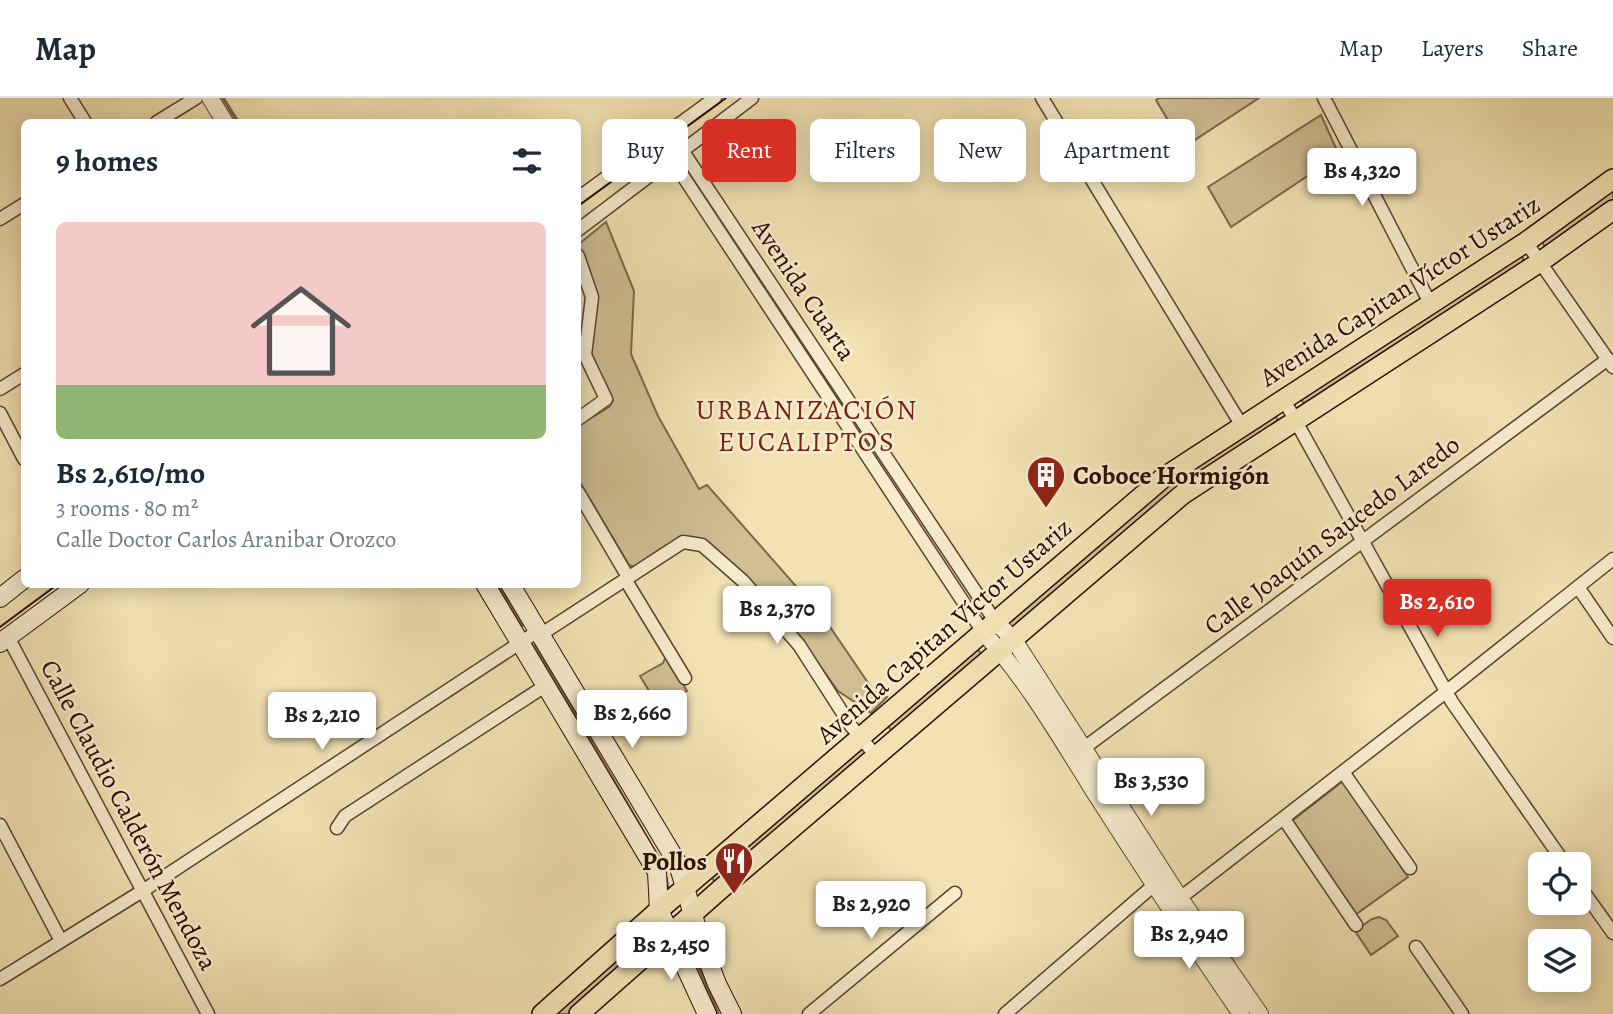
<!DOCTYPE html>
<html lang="en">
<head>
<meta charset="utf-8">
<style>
  :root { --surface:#fff; --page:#f6f6f7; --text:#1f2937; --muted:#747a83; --line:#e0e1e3; --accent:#d93025 }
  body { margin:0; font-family:Alegreya,serif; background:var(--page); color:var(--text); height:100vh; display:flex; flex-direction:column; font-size:26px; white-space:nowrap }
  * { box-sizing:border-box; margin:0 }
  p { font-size:23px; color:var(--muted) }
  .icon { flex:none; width:38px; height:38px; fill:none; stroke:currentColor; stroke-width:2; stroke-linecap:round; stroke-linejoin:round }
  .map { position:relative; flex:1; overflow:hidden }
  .drawer { position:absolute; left:21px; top:21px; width:560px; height:469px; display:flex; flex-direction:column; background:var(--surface); border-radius:10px; box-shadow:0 4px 18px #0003 }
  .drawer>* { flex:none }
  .hud { position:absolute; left:602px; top:21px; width:665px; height:63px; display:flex; gap:14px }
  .buttons { position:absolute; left:1528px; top:754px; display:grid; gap:14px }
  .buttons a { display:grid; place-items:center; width:63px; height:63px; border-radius:10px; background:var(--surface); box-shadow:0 4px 18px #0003; font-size:35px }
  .price { position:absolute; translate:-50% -60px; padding:0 16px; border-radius:7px; background:#fff; color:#222; font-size:23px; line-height:46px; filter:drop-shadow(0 2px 4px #0008) }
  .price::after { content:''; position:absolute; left:50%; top:42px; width:21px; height:16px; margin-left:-10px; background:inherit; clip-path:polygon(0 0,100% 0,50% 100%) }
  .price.current { background:var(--accent); color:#fff }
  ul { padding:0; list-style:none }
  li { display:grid; align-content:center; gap:14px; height:371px; padding:0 35px }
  li span { display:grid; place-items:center; height:217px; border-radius:10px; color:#555 }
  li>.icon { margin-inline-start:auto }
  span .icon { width:126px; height:126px; fill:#fffc; stroke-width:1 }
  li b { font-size:30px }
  h2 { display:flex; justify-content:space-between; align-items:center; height:84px; padding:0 35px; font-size:30px }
  .pill { padding:0 24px; border-radius:10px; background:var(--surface); box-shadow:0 4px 18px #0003; font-size:24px; line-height:63px }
  .pill.current { background:var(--accent); color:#fff }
  header { display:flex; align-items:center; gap:42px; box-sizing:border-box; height:98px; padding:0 35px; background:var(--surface); border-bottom:2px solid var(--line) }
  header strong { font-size:33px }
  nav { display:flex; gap:38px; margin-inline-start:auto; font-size:24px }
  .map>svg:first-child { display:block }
</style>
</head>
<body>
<header>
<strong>Map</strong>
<nav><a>Map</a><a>Layers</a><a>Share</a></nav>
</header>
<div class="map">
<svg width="1613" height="916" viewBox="0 0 1613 916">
  <rect width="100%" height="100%" fill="#f2e2b3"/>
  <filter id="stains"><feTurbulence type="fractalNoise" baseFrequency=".00286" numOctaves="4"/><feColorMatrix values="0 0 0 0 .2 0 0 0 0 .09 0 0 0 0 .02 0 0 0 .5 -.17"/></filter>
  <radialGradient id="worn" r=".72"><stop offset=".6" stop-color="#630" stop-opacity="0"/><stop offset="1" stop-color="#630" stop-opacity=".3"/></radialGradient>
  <g fill="#d0be95" stroke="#7d664c" stroke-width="2">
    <polygon points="1159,0 1259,0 1184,49 1156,2"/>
    <polygon points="1321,17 1339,57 1231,129 1208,89"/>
    <polygon points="1613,90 1613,104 1545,150 1542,142"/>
    <path d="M606,124L634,193L631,256L658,318L699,391L707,387L824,520L873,592L887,599L871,615L838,593L808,551L756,491L710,445C682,428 658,454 635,469L629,467L578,381V328L609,309L613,303L590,256L596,192L579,146Z"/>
    <polygon points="1519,158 1523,160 1523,164 1305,306 1300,301"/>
    <polygon points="1274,316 1279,323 1010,533 1007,522 1164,387"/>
    <polygon points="974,551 978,552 983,557 892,633 888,628"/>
    <polygon points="666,558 687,593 659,609 640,578 663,565"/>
    <polygon points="862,650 866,655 715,784 711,779"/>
    <polygon points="1343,683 1408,779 1355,817 1292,723"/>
    <polygon points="1379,819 1386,822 1398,838 1371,857 1355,833 1372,821"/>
    <polygon points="642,840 645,842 644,848 568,916 551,916"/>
  </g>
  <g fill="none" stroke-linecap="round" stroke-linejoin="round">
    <g stroke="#796248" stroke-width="3.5">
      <polyline points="223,0 238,24"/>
      <polyline points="498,486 523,527"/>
      <polyline points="535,547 663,768"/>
      <polyline points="665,775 668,791"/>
      <polyline points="687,840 718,916"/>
    </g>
    <g stroke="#5c422e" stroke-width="15">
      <g id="minor">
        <polyline points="70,0 85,24"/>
        <polyline points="1042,0 1242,328"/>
        <polyline points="1324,0 1430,205"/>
        <polyline points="157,24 196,0"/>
        <polyline points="682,52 995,523"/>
        <polyline points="671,60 983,534"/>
        <polyline points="578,100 715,0"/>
        <polyline points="0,121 24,106"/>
        <polyline points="578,132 752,0"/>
        <polyline points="1526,144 1613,269"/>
        <polyline points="578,158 592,199 585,257 606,301 578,321"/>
        <polyline points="0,291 24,276"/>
        <polyline points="1284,302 1452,604 1565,766"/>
        <polyline points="0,315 24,361"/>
        <polyline points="578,394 628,479"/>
        <polyline points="625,481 685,580"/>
        <polyline points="1578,489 1613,540"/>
        <polyline points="540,537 683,444 702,447 743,483 799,547 851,628 876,658"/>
        <polyline points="8,539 208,916"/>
        <polyline points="1084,650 1608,261"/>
        <polyline points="1343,674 1410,770"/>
        <polyline points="1284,721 1356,827"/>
        <polyline points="0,727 61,843"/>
        <polyline points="337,730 345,718 545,588"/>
        <polyline points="1578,786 1613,835"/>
        <polyline points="1175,804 1447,593 1613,461"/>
        <polyline points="1416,849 1462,916"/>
        <polyline points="0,881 144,792 538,533"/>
        <polyline points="809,916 955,795"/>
        <polyline points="1005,916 1161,781"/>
      </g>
    </g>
    <g stroke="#5c422e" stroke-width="18">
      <g id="tertiary">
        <polyline points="210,0 225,24"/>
        <polyline points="995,523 1014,542 1180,800 1260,916"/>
        <path d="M983,534C1025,579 1060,639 1093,692C1141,767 1190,842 1241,916"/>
      </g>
    </g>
    <g stroke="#2a0d02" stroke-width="20">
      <g id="secondary">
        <polyline points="485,486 657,774 659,812 707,916"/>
        <polyline points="510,486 678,766 701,844 717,886 732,916"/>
        <polyline points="0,500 24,481"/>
        <polyline points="0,545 80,486"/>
      </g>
    </g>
    <g stroke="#2a0d02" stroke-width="22">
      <g id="primary">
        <polyline points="542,916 659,812 1163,380 1526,144 1613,81"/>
        <polyline points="579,916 723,789 1183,396 1540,164 1613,112"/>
      </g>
    </g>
    <use href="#minor" stroke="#f7ecce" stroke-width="12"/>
    <use href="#tertiary" stroke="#f7ecce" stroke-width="16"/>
    <use href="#secondary" stroke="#f7ecce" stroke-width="18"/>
    <use href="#primary" stroke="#f2e2b3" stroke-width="19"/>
    <g stroke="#2a0d02" stroke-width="2">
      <polyline points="578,108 726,0"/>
      <polyline points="0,529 58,486"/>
    </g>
  </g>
  <defs>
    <g id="building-pin" transform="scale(2.0125)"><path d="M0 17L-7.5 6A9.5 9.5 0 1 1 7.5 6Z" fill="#8f2418" stroke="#f7ecce"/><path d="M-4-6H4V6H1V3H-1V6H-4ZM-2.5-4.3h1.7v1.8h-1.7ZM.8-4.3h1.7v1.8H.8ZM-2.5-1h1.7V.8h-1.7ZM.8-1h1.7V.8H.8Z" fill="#fff"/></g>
    <g id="restaurant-pin" transform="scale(2.0125)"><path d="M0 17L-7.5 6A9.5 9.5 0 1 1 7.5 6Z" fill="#8f2418" stroke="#f7ecce"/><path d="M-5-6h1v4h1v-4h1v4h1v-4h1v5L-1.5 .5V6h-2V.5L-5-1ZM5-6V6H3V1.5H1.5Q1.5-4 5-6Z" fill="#fff"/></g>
  </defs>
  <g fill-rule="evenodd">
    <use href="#building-pin" x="1046" y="377"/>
    <use href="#restaurant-pin" x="734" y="763"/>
  </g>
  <g text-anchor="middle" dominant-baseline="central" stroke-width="5" stroke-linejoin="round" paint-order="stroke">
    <g font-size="26" fill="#2a0d02" stroke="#f7ecce">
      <text transform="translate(804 192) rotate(56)">Avenida Cuarta</text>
      <text transform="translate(1400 193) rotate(-33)">Avenida Capitan Víctor Ustariz</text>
      <text transform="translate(1332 437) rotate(-37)">Calle Joaquín Saucedo Laredo</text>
      <text transform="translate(944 533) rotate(-41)">Avenida Capitan Víctor Ustariz</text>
      <text transform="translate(129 717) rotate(62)">Calle Claudio Calderón Mendoza</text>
    </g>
    <g font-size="26" font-weight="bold" fill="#2a0d02" stroke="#f7ecce" text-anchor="start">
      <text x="1073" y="377">Coboce Hormigón</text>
      <text x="707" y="763" text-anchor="end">Pollos</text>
    </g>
    <g font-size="28" letter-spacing="2" fill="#7a1f14" stroke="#f7ecce">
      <text x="807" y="312">URBANIZACIÓN<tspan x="807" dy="32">EUCALIPTOS</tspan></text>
    </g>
  </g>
  <rect width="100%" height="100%" filter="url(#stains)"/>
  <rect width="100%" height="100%" fill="url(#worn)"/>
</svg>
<div class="buttons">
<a><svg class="icon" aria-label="locate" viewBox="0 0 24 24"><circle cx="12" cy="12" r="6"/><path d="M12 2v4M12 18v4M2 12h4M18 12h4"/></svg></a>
<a><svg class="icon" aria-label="layers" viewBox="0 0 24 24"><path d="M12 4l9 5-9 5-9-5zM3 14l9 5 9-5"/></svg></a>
</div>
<b class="price" style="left:1362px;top:110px">Bs 4,320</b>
<b class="price current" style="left:1437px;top:541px">Bs 2,610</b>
<b class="price" style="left:777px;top:548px">Bs 2,370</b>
<b class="price" style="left:632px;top:652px">Bs 2,660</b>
<b class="price" style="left:322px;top:654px">Bs 2,210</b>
<b class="price" style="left:1151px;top:720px">Bs 3,530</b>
<b class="price" style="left:871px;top:843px">Bs 2,920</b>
<b class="price" style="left:1189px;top:873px">Bs 2,940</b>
<b class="price" style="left:671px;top:884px">Bs 2,450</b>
<div class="hud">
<a class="pill">Buy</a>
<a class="pill current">Rent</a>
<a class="pill">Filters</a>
<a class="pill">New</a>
<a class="pill">Apartment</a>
</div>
<section class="drawer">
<h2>9 homes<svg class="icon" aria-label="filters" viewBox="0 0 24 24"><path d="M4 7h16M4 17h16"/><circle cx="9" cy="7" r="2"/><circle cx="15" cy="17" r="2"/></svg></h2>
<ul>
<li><span style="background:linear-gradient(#f6c9c9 75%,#8fb573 0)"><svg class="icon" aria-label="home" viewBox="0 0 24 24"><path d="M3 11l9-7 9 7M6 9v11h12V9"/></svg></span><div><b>Bs 2,610/mo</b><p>3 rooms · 80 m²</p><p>Calle Doctor Carlos Aranibar Orozco</p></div></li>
</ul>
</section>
</div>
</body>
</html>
